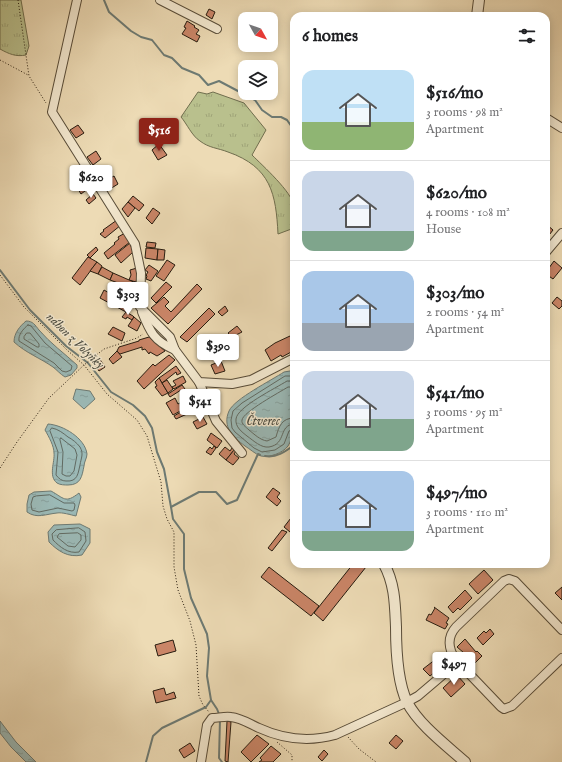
<!DOCTYPE html>
<html lang="en">
<head>
<meta charset="utf-8">
<style>
  :root { --surface:#fff; --page:#f6f6f6; --text:#202124; --muted:#757577; --line:#e0e0e0; --accent:#8f2418 }
  body { margin:0; font-family:"IM FELL English",serif; background:var(--page); color:var(--text); height:100vh; display:flex; flex-direction:column; font-size:15px; white-space:nowrap }
  * { box-sizing:border-box; margin:0 }
  p { font-size:13px; color:var(--muted) }
  .icon { flex:none; width:22px; height:22px; fill:none; stroke:currentColor; stroke-width:2; stroke-linecap:round; stroke-linejoin:round }
  .map { position:relative; flex:1; overflow:hidden }
  .sheet { position:absolute; left:290px; top:12px; width:260px; height:556px; display:flex; flex-direction:column; background:var(--surface); border-radius:12px; box-shadow:0 2px 10px #0003 }
  .sheet>* { flex:none }
  .needle { width:26px; rotate:130deg }
  .fabs { position:absolute; left:238px; top:12px; display:grid; gap:8px }
  .fabs a { display:grid; place-items:center; width:40px; height:40px; border-radius:8px; background:var(--surface); box-shadow:0 2px 10px #0003; font-size:20px }
  .price { position:absolute; translate:-50% -34px; padding:0 9px; border-radius:4px; background:#fff; color:#222; font-size:13px; line-height:26px; filter:drop-shadow(0 1px 2px #0008) }
  .price::after { content:''; position:absolute; left:50%; top:24px; width:12px; height:9px; margin-left:-6px; background:inherit; clip-path:polygon(0 0,100% 0,50% 100%) }
  .price.current { background:var(--accent); color:#fff }
  ul { padding:0; list-style:none }
  li { display:flex; align-items:center; gap:12px; height:100px; padding:0 12px }
  li+li { border-top:1px solid var(--line) }
  li span { display:grid; place-items:center; flex:none; width:112px; height:80px; border-radius:12px; color:#555 }
  li>.icon { margin-inline-start:auto }
  span .icon { width:48px; height:48px; fill:#fffc; stroke-width:1 }
  li b { font-size:17px }
  h2 { display:flex; justify-content:space-between; align-items:center; height:48px; padding:0 12px; font-size:17px }
  .map>svg:first-child { display:block }
</style>
</head>
<body>
<div class="map">
<svg width="562" height="762" viewBox="0 0 562 762">
  <defs>
    <pattern id="grass-tufts" width="24" height="20" patternUnits="userSpaceOnUse"><rect width="24" height="20" fill="#b9c08d"/><path d="M3 7l-1-3M5 7V3M7 7l1-3M15 17l-1-3M17 17v-4M19 17l1-3" fill="none" stroke="#9fa478"/></pattern>
    <pattern id="water-ripples" width="26" height="14" patternUnits="userSpaceOnUse"><rect width="26" height="14" fill="#9bb9b6"/><path d="M2 4q2-2 4 0t4 0M15 11q2-2 4 0t4 0" fill="none" stroke="#869e9b"/></pattern>
  </defs>
  <rect width="100%" height="100%" fill="#eddbb5"/>
  <filter id="stains"><feTurbulence type="fractalNoise" baseFrequency=".005" numOctaves="4"/><feColorMatrix values="0 0 0 0 .2 0 0 0 0 .09 0 0 0 0 .02 0 0 0 .5 -.17"/></filter>
  <radialGradient id="worn" r=".72"><stop offset=".6" stop-color="#630" stop-opacity="0"/><stop offset="1" stop-color="#630" stop-opacity=".3"/></radialGradient>
  <g fill="url(#grass-tufts)" stroke="#706e4e">
    <path d="M0,0H21L29,46L26,55C16,57 9,54 0,49Z"/>
    <path d="M198,92L207,94L213,92L244,103L266,130L252,155C263,166 292,192 294,206C295,213 294,221 294,228L278,234C276,194 271,167 228,152C218,148 209,148 200,141C192,136 187,124 181,117Z"/>
  </g>
  <g fill="url(#water-ripples)" stroke="#6d7a73">
    <path d="M26,321C33,321 35,325 39,330C50,343 64,353 77,365V368L71,375L65,377C60,374 57,370 53,367C40,358 26,353 14,342C14,333 20,326 26,321Z"/>
    <path d="M290,371L294,373C294,391 298,431 288,446C283,453 269,458 261,456C255,454 250,449 245,446C233,437 222,427 229,411C234,399 272,380 284,372Z"/>
    <polygon points="76,389 90,391 95,399 84,409 73,399"/>
    <path d="M48,424C63,425 85,438 87,454C87,458 84,462 84,466C82,476 81,485 68,485C65,485 60,485 57,483C48,476 55,462 54,453C54,446 49,437 45,430Z"/>
    <path d="M51,491C64,498 65,504 79,493L81,497L76,516C71,515 62,512 57,513C46,514 37,519 27,512V504L29,495L34,492Z"/>
    <path d="M80,524L90,529V543L82,555C68,558 58,551 49,542L48,532L54,525Z"/>
    <polygon points="0,721 16,742 36,762 26,762 11,747 0,733"/>
  </g>
  <g fill="none" stroke-linecap="round" stroke-linejoin="round">
    <g stroke="#616a62" stroke-width="1">
      <path d="M28,325L31,326L45,343L72,366L71,370L66,372L62,371L54,363L19,341C18,335 23,329 28,325Z"/>
      <polygon points="27,333 30,333 39,344 39,347 37,347 24,339 24,337"/>
      <polyline points="294,376 285,376 242,403 233,411 231,420 232,428 235,432 254,448 262,452 275,450 284,444 289,431 294,429"/>
      <path d="M294,381H287C276,388 237,407 236,419C235,427 242,432 247,436C254,441 261,448 269,447C287,444 278,425 294,424"/>
      <path d="M294,387H288C280,392 243,412 242,420C241,424 246,427 249,430C254,434 260,440 267,441L276,437C279,426 282,418 294,418"/>
      <path d="M52,428C58,429 63,433 68,437C72,439 77,443 80,447C84,454 81,458 80,465C78,473 78,482 66,481C62,481 59,479 56,475L58,452L50,431Z"/>
      <polygon points="61,438 75,449 77,455 74,471 70,476 66,476 62,474 63,452 60,440"/>
      <polygon points="50,495 64,503 74,503 75,505 74,510 72,511 58,508 39,512 32,510 31,504 33,497 36,496"/>
      <path d="M79,528L85,532L86,541L79,552C68,554 60,547 53,540L52,534L56,530Z"/>
      <polygon points="78,533 81,535 81,540 75,547 68,546 57,537 59,534"/>
    </g>
    <g stroke="#6d7a73" stroke-width="2">
      <polyline points="104,0 109,12 131,31 141,37 152,40 164,55 172,58 182,68 199,75 208,85 219,81 255,100 262,110 272,117 281,117 287,120 294,130"/>
      <polyline points="0,270 30,310 66,346 88,363 111,392 133,405 145,416 152,428 157,452 164,469 171,507"/>
      <path d="M265,456C276,458 285,452 294,445"/>
      <polyline points="219,714 217,709 211,700 207,676 209,648 207,634 191,598 184,569 184,534 173,519 171,507 199,492 216,492 227,504 237,500 258,454 260,455"/>
      <polyline points="220,719 219,758 222,762"/>
      <polyline points="146,762 153,736 162,728 206,707 211,700"/>
    </g>
  </g>
  <g fill="#ca8567" stroke="#271c0f">
    <polygon points="209,9 215,12 212,19 206,15"/>
    <polygon points="187,21 195,26 194,27 199,30 196,34 200,36 197,42 182,34 186,28 184,27"/>
    <polygon points="78,125 84,133 76,138 70,130"/>
    <polygon points="159,144 167,155 158,160 152,150"/>
    <polygon points="96,151 101,159 93,165 87,157"/>
    <polygon points="81,176 89,188 81,194 73,181"/>
    <polygon points="114,176 118,184 110,189 105,181"/>
    <polygon points="93,194 96,198 89,204 86,200"/>
    <polygon points="133,196 144,205 139,211 128,202"/>
    <polygon points="128,202 135,208 128,217 122,209"/>
    <polygon points="153,208 160,213 152,224 146,218"/>
    <polygon points="117,220 121,225 105,238 100,234 104,231 103,230"/>
    <polygon points="546,224 553,230 546,239"/>
    <polygon points="125,233 130,242 108,259 104,253 115,244 114,243 119,239 118,237"/>
    <polygon points="147,242 156,243 155,248 146,247"/>
    <polygon points="130,243 133,252 121,263 115,255"/>
    <polygon points="96,247 98,250 90,258 87,255"/>
    <polygon points="146,248 158,249 157,260 145,258"/>
    <polygon points="158,249 165,250 164,260 157,260"/>
    <polygon points="88,257 97,262 80,285 72,278"/>
    <polygon points="167,260 175,265 164,281 156,276"/>
    <polygon points="554,261 562,268 553,279 546,274 546,272"/>
    <polygon points="97,262 102,266 98,274 90,271"/>
    <polygon points="149,265 158,271 151,281 146,279 147,276 146,275 148,272 145,270"/>
    <polygon points="102,267 113,273 110,280 98,274"/>
    <polygon points="137,268 138,274 136,282 129,280 131,275 130,270"/>
    <polygon points="113,273 136,283 133,289 135,289 126,312 100,298 104,290 123,301 129,287 110,280"/>
    <polygon points="166,282 172,287 156,303 151,298"/>
    <polygon points="197,284 202,289 168,324 151,308 164,297 169,302 165,306 171,312"/>
    <polygon points="557,297 562,301 562,306 559,309 552,303"/>
    <polygon points="225,306 228,311 222,316 218,312"/>
    <polygon points="209,308 215,314 187,342 180,337"/>
    <polygon points="126,312 133,316 134,317 132,320 127,317 126,319 122,317"/>
    <polygon points="134,317 141,323 137,331 128,326"/>
    <polygon points="237,326 242,332 232,337 228,333"/>
    <polygon points="113,327 125,333 122,341 108,334"/>
    <polygon points="290,336 294,344 294,348 292,349 293,351 282,357 281,355 271,361 265,350 275,343"/>
    <polygon points="149,337 165,351 157,356 150,352 149,354 145,349 142,350 142,347 120,354 117,351 119,347 139,341 139,340"/>
    <polygon points="117,351 122,357 113,364 109,359"/>
    <polygon points="169,355 175,360 144,389 137,381 153,364 155,366"/>
    <polygon points="99,358 105,367 99,371 93,362"/>
    <polygon points="221,361 225,371 215,374 211,365"/>
    <polygon points="176,366 181,373 177,375 176,372 162,383 159,378"/>
    <polygon points="183,376 186,382 174,389 172,387 176,385 173,381"/>
    <polygon points="159,378 168,393 162,396 155,387 157,386 155,382"/>
    <polygon points="167,380 173,389 168,393 162,383"/>
    <polygon points="182,385 185,389 181,392 181,390 170,397 168,394"/>
    <polygon points="191,397 195,403 173,415 166,403 175,398 178,404"/>
    <polygon points="184,410 187,414 176,419 174,416"/>
    <polygon points="203,417 207,424 197,429 193,422"/>
    <polygon points="211,433 222,441 217,448 207,440"/>
    <polygon points="214,446 216,448 211,455 206,452 210,447 212,449"/>
    <polygon points="225,447 230,451 232,448 234,450 226,460 219,454"/>
    <polygon points="234,450 236,451 234,454 239,458 233,465 226,460"/>
    <polygon points="273,488 280,493 277,497 281,501 277,506 266,497"/>
    <polygon points="294,514 294,527 290,532 284,527"/>
    <polygon points="282,530 287,532 272,551 268,548"/>
    <polygon points="353,564 361,564 366,567 323,621 314,613"/>
    <polygon points="269,567 319,606 311,616 261,577"/>
    <polygon points="484,570 493,580 478,594 469,584"/>
    <polygon points="562,587 562,600 555,593"/>
    <polygon points="465,590 472,598 460,610 458,608 453,613 448,607"/>
    <polygon points="434,607 449,618 446,623 448,624 445,629 426,620 429,614 431,615 435,608"/>
    <polygon points="490,629 494,634 483,645 477,638 484,631 486,633"/>
    <polygon points="465,639 476,652 477,651 482,656 474,664 469,659 470,658 457,647"/>
    <polygon points="173,640 176,651 158,656 155,645"/>
    <polygon points="436,659 442,666 430,676 423,669"/>
    <polygon points="457,675 465,684 451,697 443,688"/>
    <polygon points="164,688 166,695 174,692 176,698 156,703 153,691"/>
    <polygon points="227,721 231,722 228,762 225,761"/>
    <polygon points="257,735 269,744 251,762 241,752"/>
    <polygon points="396,735 403,741 396,749 389,743"/>
    <polygon points="190,743 195,751 184,758 179,750"/>
    <polygon points="271,746 281,754 273,762 259,762 262,760 260,758"/>
    <polygon points="324,750 328,754 322,761 318,757"/>
  </g>
  <g fill="none" stroke-linecap="round" stroke-linejoin="round">
    <g stroke="#584c38" stroke-width="10">
      <g id="minor">
        <polyline points="77,0 52,112 135,244 141,273 140,307 170,337 175,350 199,382 232,384 251,380 294,358"/>
        <polyline points="160,0 217,29"/>
        <polyline points="546,118 562,128"/>
        <polyline points="546,252 562,233"/>
        <path d="M142,312C150,332 154,341 175,350"/>
        <polyline points="199,382 216,421 242,453"/>
        <path d="M562,630L515,581L509,579L504,581L456,627C447,637 448,649 456,660L501,707L504,709L512,706L562,658"/>
        <path d="M201,762L207,725L212,718C218,718 225,716 231,717C241,718 250,724 259,728C283,739 310,742 335,735L407,702L418,696L458,662"/>
      </g>
    </g>
    <g stroke="#584c38" stroke-width="12">
      <g id="tertiary">
        <polyline points="477,16 479,0"/>
        <path d="M384,564C395,584 395,605 396,627C396,650 397,681 407,702C419,725 446,745 465,762"/>
      </g>
    </g>
    <g stroke="#271c0f" stroke-width="1" stroke-dasharray="1 2" stroke-linecap="butt">
      <polyline points="18,0 29,76 46,103"/>
      <polyline points="0,60 28,75"/>
      <polyline points="0,275 24,307 67,350 84,365 107,394 137,420 147,436 161,482 163,506 167,519 174,532 174,567 178,590 190,621 196,645 199,696 203,705 209,712"/>
      <polyline points="0,468 17,442 49,398 84,365 104,349 137,338 143,334"/>
      <polyline points="348,737 359,749 376,762"/>
      <polyline points="277,742 292,755 292,762"/>
    </g>
    <use href="#minor" stroke="#f3e8cf" stroke-width="8"/>
    <use href="#tertiary" stroke="#f3e8cf" stroke-width="10"/>
  </g>
  <g text-anchor="middle" dominant-baseline="central" stroke-width="3" stroke-linejoin="round" paint-order="stroke">
    <g font-size="13" font-style="italic" fill="#4a4b41" stroke="#f3e8cf">
      <text transform="translate(75 341) rotate(44)">náhon z Volyňky</text>
      <text x="263" y="421">Čtverec</text>
    </g>
  </g>
  <rect width="100%" height="100%" filter="url(#stains)"/>
  <rect width="100%" height="100%" fill="url(#worn)"/>
</svg>
<div class="fabs">
<a><svg class="needle" viewBox="-14 -14 28 28"><path d="M0-13l5 13h-10z" fill="#e53935"/><path d="M0 13l5-13h-10z" fill="#757577"/></svg></a>
<a><svg class="icon" aria-label="layers" viewBox="0 0 24 24"><path d="M12 4l9 5-9 5-9-5zM3 14l9 5 9-5"/></svg></a>
</div>
<b class="price current" style="left:159px;top:152px">$516</b>
<b class="price" style="left:91px;top:199px">$620</b>
<b class="price" style="left:128px;top:316px">$303</b>
<b class="price" style="left:218px;top:368px">$390</b>
<b class="price" style="left:200px;top:423px">$541</b>
<b class="price" style="left:454px;top:686px">$497</b>
<section class="sheet">
<h2>6 homes<svg class="icon" aria-label="filters" viewBox="0 0 24 24"><path d="M4 7h16M4 17h16"/><circle cx="9" cy="7" r="2"/><circle cx="15" cy="17" r="2"/></svg></h2>
<ul>
<li><span style="background:linear-gradient(#bfe0f5 65%,#8fb573 0)"><svg class="icon" aria-label="home" viewBox="0 0 24 24"><path d="M3 11l9-7 9 7M6 9v11h12V9"/></svg></span><div><b>$516/mo</b><p>3 rooms · 98 m²</p><p>Apartment</p></div></li>
<li><span style="background:linear-gradient(#c9d6e8 75%,#7fa58c 0)"><svg class="icon" aria-label="home" viewBox="0 0 24 24"><path d="M3 11l9-7 9 7M6 9v11h12V9"/></svg></span><div><b>$620/mo</b><p>4 rooms · 108 m²</p><p>House</p></div></li>
<li><span style="background:linear-gradient(#a9c7e8 65%,#9aa5b1 0)"><svg class="icon" aria-label="home" viewBox="0 0 24 24"><path d="M3 11l9-7 9 7M6 9v11h12V9"/></svg></span><div><b>$303/mo</b><p>2 rooms · 54 m²</p><p>Apartment</p></div></li>
<li><span style="background:linear-gradient(#c9d6e8 60%,#7fa58c 0)"><svg class="icon" aria-label="home" viewBox="0 0 24 24"><path d="M3 11l9-7 9 7M6 9v11h12V9"/></svg></span><div><b>$541/mo</b><p>3 rooms · 95 m²</p><p>Apartment</p></div></li>
<li><span style="background:linear-gradient(#a9c7e8 75%,#7fa58c 0)"><svg class="icon" aria-label="home" viewBox="0 0 24 24"><path d="M3 11l9-7 9 7M6 9v11h12V9"/></svg></span><div><b>$497/mo</b><p>3 rooms · 110 m²</p><p>Apartment</p></div></li>
</ul>
</section>
</div>
</body>
</html>
